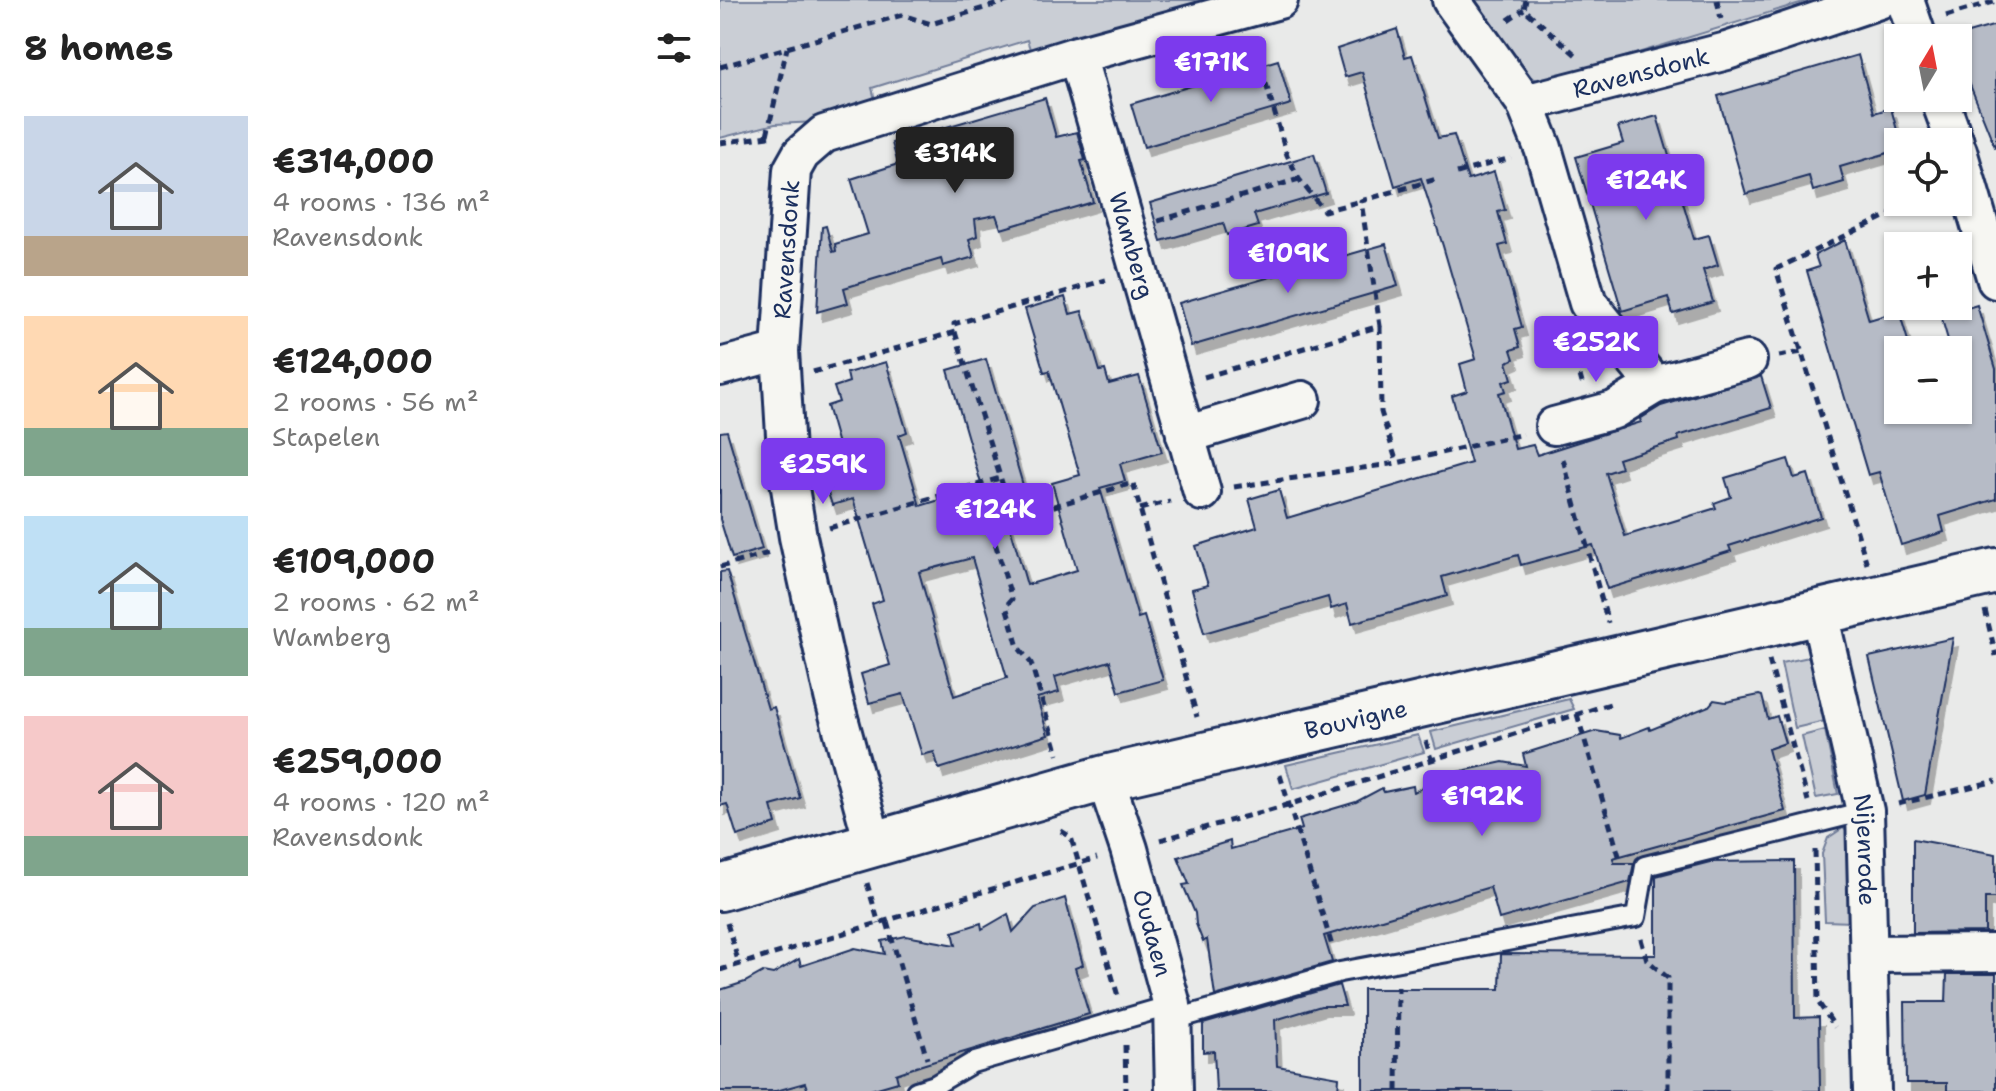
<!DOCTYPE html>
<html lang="en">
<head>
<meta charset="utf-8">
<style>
  :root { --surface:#fff; --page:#f6f6f6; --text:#222; --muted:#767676; --accent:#7c3aed }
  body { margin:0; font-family:"Shantell Sans",sans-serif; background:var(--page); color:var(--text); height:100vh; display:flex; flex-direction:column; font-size:30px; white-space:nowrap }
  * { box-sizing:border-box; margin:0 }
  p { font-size:26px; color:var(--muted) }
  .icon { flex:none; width:44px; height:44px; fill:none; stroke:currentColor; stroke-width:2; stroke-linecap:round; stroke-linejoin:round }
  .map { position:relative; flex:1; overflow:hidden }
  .side { display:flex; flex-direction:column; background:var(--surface); width:720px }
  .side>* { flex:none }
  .needle { width:52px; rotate:10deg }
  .tools { position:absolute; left:1164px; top:24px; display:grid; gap:16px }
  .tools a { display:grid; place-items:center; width:88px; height:88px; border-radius:0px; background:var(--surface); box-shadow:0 2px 6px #0004; font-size:40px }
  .price { position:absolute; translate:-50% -68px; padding:0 18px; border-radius:8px; background:var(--accent); color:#fff; font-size:26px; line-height:52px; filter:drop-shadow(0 2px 4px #0008) }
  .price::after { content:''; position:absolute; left:50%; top:48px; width:24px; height:18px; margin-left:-12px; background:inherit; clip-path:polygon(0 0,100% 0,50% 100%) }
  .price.on { background:#222; color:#fff }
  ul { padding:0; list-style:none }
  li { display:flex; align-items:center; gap:24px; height:200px; padding:0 24px }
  li span { display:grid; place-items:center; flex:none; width:224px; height:160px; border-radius:0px; color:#555 }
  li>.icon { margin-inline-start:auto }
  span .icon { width:96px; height:96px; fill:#fffc; stroke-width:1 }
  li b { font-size:34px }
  h2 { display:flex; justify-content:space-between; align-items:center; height:96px; padding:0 24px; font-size:34px }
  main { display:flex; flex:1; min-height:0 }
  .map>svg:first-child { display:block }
</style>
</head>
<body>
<main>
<section class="side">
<h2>8 homes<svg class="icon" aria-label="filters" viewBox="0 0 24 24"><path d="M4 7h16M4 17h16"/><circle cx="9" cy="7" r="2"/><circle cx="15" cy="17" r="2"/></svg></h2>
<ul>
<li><span style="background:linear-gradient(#c9d6e8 75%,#b9a48a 0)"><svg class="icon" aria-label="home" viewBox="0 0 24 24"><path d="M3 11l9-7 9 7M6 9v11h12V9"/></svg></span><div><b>€314,000</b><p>4 rooms · 136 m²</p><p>Ravensdonk</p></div></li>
<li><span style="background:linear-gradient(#ffd9b3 70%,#7fa58c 0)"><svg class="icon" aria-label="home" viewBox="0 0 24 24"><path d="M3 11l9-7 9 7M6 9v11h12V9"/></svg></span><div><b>€124,000</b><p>2 rooms · 56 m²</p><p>Stapelen</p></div></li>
<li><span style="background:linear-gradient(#bfe0f5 70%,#7fa58c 0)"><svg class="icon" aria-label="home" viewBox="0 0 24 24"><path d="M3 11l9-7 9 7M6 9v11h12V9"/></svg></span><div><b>€109,000</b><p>2 rooms · 62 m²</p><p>Wamberg</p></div></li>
<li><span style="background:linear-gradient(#f6c9c9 75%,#7fa58c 0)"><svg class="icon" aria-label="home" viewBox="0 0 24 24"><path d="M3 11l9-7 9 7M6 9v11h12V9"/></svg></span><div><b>€259,000</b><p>4 rooms · 120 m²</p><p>Ravensdonk</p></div></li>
</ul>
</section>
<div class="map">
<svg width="1276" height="1091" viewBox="0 0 1276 1091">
  <defs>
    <filter id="shadow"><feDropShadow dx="5" dy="9" stdDeviation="0" flood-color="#0004"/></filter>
  </defs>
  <rect width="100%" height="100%" fill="#e9eae9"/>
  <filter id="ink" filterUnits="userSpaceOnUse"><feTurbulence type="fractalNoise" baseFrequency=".0125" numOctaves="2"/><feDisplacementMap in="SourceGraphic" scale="16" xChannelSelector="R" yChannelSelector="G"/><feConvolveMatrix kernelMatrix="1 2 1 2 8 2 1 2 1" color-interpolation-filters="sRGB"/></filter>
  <g filter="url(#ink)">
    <g fill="#caced5" stroke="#727e9a" stroke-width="2">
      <polygon points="0,0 498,0 312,55 307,40 152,88 156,103 98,122 55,124 0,138"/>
      <polygon points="745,0 1090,0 843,76 817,80 793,69"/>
      <polygon points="1089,657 1105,721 1075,728 1061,663"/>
      <polygon points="849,699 854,709 716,749 711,732"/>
      <polygon points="1105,730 1118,794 1096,798 1082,736"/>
      <polygon points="698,735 704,752 573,789 566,765"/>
      <polygon points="1123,828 1129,833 1132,922 1105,921 1102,854 1108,838"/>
    </g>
    <g fill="#b6bbc6" stroke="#1b2f5e" stroke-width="2" fill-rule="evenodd" filter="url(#shadow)">
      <polygon points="1276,25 1276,147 1275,147 1244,70 1238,50 1238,38 1234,37"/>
      <polygon points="677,29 685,57 692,55 718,138 734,135 748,180 774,172 779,189 785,210 778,212 787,244 779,246 802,327 795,329 800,347 791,350 794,359 787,362 792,379 783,382 786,391 779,393 795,449 813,445 817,455 921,422 920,419 941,406 1041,376 1051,408 958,436 959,440 898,459 901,468 886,473 905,536 996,508 994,503 1011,497 1005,478 1068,459 1074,478 1088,474 1101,517 1009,546 1011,551 887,589 873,545 801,565 798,555 722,577 727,596 632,623 627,604 611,609 608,597 484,633 472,589 488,585 476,546 537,527 529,499 559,490 567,518 751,463 732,396 747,391 740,364 756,359 723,246 701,178 675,186 642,72 625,77 617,49"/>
      <polygon points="1138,55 1154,113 1171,108 1178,134 1178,150 1120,167 1124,182 1093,191 1089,176 1026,194 998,96"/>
      <polygon points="558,60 571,104 424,147 411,104"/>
      <polygon points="325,98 336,137 357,132 365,160 361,161 373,202 281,229 276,215 255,219 257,236 249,239 254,257 223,266 221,259 124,288 128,303 97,312 102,227 106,226 113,252 116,251 115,244 148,234 131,179 178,164 172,143"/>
      <polygon points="937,116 974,239 989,235 998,265 983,270 993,302 953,314 948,297 902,311 856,157 903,143 898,127"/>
      <polygon points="594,154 606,193 534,214 538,226 507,235 503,223 441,241 430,203"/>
      <polygon points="1125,240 1149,320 1179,311 1188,341 1178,345 1178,410 1249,410 1238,374 1238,350 1231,350 1221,316 1257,305 1276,369 1276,499 1220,516 1224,532 1181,545 1159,472 1148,475 1087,271 1099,267 1095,255"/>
      <polygon points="666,244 678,286 471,346 459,303"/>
      <path d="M345,297L350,314L362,311L380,371L385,370L389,384L419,376L442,452L400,464L405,481L380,488L418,618L424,616L443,680L399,692L390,661L335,677L339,692L317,698L328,735L219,769L214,752L202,755L183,694L149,703L141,674L170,665L152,604L163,600L133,499L112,505L102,475L125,469L107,406L119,402L114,387L129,382L127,373L166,362L187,432L179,435L200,506L262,487L228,370L266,359L310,509L287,516L307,585L357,570L332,483L360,475L329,371L324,372L305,309ZM252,558L287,678L234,696L199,572Z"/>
      <polygon points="7,431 42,549 12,558 0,519 0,432"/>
      <polygon points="7,571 48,709 54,707 80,798 51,806 56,824 17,836 7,804 0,806 0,572"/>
      <polygon points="1233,638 1205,795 1183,801 1149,657"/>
      <polygon points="1039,695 1042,696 1048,719 1057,716 1065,743 1048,749 1065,811 893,858 894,863 914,863 910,882 779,919 770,887 604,936 612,962 495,996 487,939 483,942 476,924 475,913 463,885 469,884 458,857 510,841 511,849 582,829 579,819 636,802 662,788 664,792 693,786 694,792 728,774 783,762 806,766 803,754 876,731 900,735 901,738 929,727 930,730 989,706 994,700 1006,702"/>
      <polygon points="1193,839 1276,854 1276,898 1265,898 1265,932 1193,933"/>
      <polygon points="1074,861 1075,1018 1099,1017 1100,1091 643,1091 643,989 780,989 781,954 936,955 936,876 990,862"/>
      <polygon points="345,898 363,965 355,968 369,1014 202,1065 176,1074 178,1082 147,1091 88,1091 85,1083 56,1091 0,1091 0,990 25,982 43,972 53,974 79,959 81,966 135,948 165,954 162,941 186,936 236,945 233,932 261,923 262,929 288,914 293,932 315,908"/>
      <polygon points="1227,974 1276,974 1276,1091 1227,1091 1227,1083 1186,1083 1185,1002 1226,1002"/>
      <polygon points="619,985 625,1006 601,1006 555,1020 557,1066 619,1077 618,1091 496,1091 494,1051 483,1052 483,1024"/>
    </g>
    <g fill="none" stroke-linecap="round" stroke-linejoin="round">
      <g stroke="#1b2f5e" stroke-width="24">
        <g id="service">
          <polyline points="453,1020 620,972 916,917 925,866 1145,811"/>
          <polyline points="196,1091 215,1085 252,1063 452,1005"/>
        </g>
      </g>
      <g stroke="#1b2f5e" stroke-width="42">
        <g id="minor">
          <polyline points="731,0 805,103 823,148 868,303 935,385 1028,360"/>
          <polyline points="1185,0 1198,38"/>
          <path id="s1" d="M357,55L482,492"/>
          <polyline points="1219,98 1235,142"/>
          <path id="s2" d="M805,103L1007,51L1159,0"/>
          <polyline points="1238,151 1276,280"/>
          <polyline points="0,367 60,351"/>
          <polyline points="834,426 894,410 935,385"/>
          <polyline points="465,435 582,400"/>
          <path id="s3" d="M1099,613L1145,811L1152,1091"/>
          <path id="s4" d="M385,778L409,849L452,1005L454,1091"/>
          <path id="s5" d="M153,843L113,696L78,537L67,469L60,351L72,170L81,154L104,134L357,55L559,0"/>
          <polyline points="1151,954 1276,953"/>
        </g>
      </g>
      <g stroke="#1b2f5e" stroke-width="50">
        <g id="tertiary">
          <path id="s6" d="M0,888L385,778L1276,571"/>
        </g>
      </g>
      <g stroke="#1b2f5e" stroke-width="5" stroke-dasharray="8 6" stroke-linecap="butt">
        <polyline points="806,0 804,9 856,55"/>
        <polyline points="997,0 1001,19"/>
        <polyline points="1226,16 1276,1"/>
        <polyline points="788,20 804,9"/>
        <polyline points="534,43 567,155 579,179 604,211 641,201"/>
        <polyline points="0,67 182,15 211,24 291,0"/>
        <polyline points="47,135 67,48"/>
        <polyline points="0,143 49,136"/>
        <polyline points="737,173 791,158"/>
        <polyline points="438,221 579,179"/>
        <polyline points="660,326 661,412 677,463"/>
        <polyline points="235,332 293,518 270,526 292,599 286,606 298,647 311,663 338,754"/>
        <polyline points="849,335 862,383"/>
        <polyline points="1059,356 1082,352"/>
        <polyline points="93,372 235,332 234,324 386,280"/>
        <polyline points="484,377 660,326 641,201 720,178"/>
        <polyline points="843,459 888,623"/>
        <polyline points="514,487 677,463 803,434"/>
        <polyline points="420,509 450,501"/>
        <polyline points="293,518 413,483 477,717"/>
        <polyline points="109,528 280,478"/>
        <polyline points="1147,564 1056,269 1196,202"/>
        <polyline points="0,567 49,553"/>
        <polyline points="1265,610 1276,656"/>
        <polyline points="1049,660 1088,801"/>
        <polyline points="857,714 900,859"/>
        <polyline points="706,741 711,759"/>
        <polyline points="560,775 613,949"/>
        <polyline points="1178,804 1276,781"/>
        <polyline points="341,831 351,837 398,996"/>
        <polyline points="440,840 571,804 890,704"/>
        <polyline points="1095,850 1098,1002 1115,1027"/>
        <polyline points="147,883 159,924"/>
        <polyline points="167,922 207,1059"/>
        <polyline points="7,923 19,964"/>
        <polyline points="921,939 927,960 948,978 948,1091"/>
        <polyline points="0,970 377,858"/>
        <polyline points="405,1045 406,1091"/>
        <polyline points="677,1091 678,987"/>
      </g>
      <use href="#service" stroke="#f6f6f2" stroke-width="18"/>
      <use href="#minor" stroke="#f6f6f2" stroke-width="36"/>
      <use href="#tertiary" stroke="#f6f6f2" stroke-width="44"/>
    </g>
  </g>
  <g text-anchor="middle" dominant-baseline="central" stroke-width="8" stroke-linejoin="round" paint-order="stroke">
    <g font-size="24" fill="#1b2f5e" stroke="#f6f6f2">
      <text stroke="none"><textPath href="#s2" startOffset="120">Ravensdonk</textPath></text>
      <text stroke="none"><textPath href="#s1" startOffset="198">Wamberg</textPath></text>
      <text stroke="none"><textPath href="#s5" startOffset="604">Ravensdonk</textPath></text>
      <text stroke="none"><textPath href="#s6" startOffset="658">Bouvigne</textPath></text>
      <text stroke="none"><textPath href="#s3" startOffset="242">Nijenrode</textPath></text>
      <text stroke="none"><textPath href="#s4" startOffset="162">Oudaen</textPath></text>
    </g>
  </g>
</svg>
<div class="tools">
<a><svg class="needle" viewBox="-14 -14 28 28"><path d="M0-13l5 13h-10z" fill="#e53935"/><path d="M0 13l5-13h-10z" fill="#767676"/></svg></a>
<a><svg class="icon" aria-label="locate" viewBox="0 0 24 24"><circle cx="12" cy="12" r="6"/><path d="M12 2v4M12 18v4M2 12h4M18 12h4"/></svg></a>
<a>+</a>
<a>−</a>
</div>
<b class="price" style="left:491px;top:104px">€171K</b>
<b class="price on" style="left:235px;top:195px">€314K</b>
<b class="price" style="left:926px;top:222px">€124K</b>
<b class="price" style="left:568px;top:295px">€109K</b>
<b class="price" style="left:876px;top:384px">€252K</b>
<b class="price" style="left:103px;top:506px">€259K</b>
<b class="price" style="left:275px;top:551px">€124K</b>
<b class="price" style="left:762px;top:838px">€192K</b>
</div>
</main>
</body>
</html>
